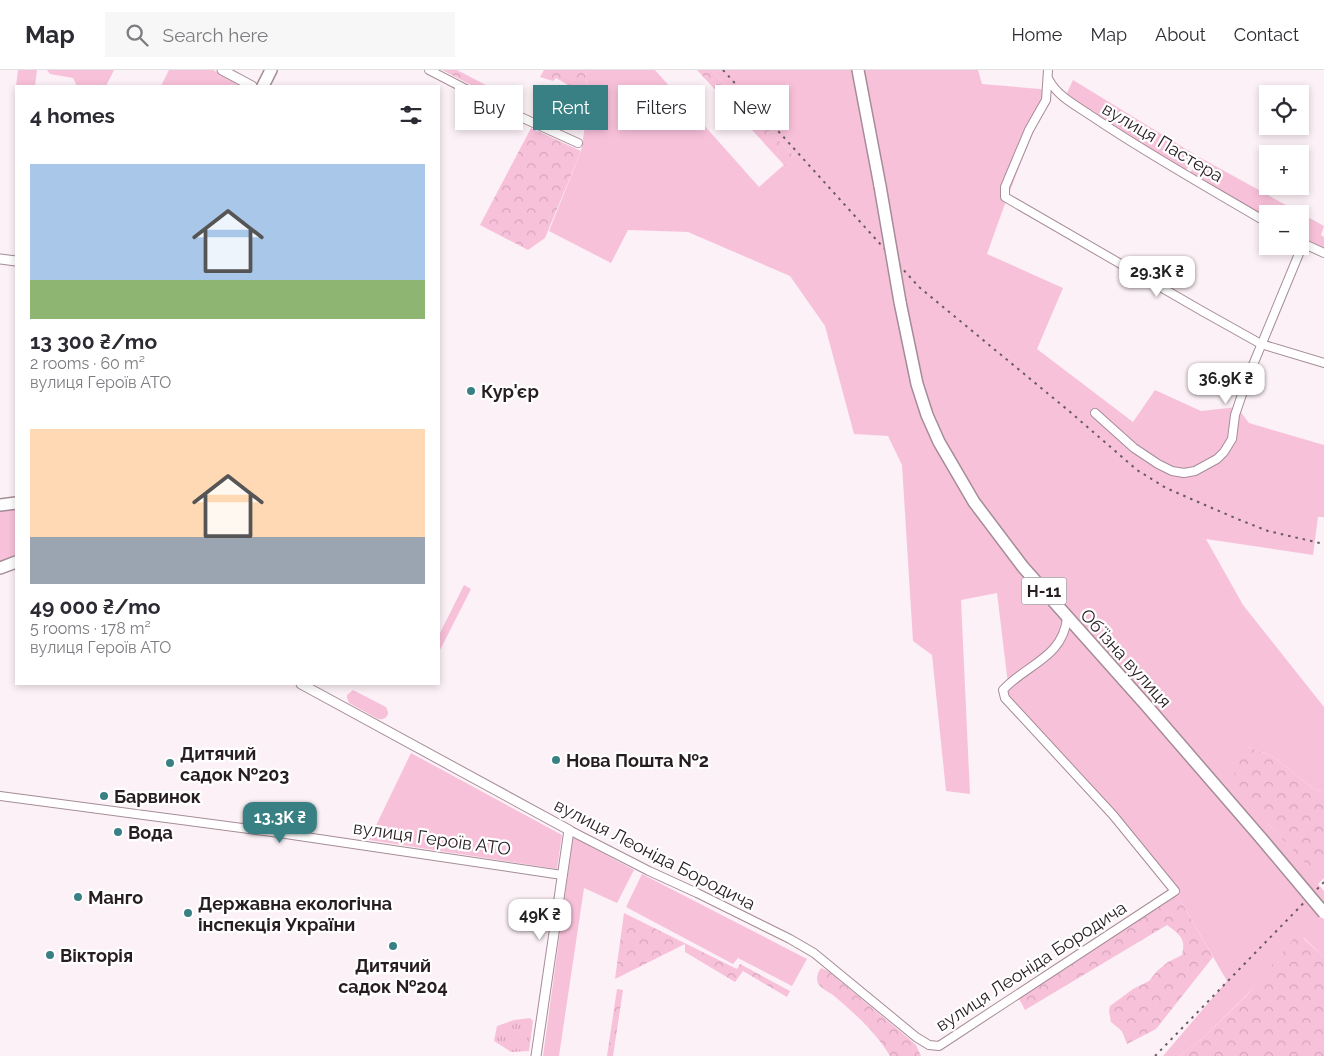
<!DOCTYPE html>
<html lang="en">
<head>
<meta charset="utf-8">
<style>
  :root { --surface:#fff; --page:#f7f7f7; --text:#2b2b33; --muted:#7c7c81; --line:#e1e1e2; --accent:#388084 }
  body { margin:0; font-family:Raleway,sans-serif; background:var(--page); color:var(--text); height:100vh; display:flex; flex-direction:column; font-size:19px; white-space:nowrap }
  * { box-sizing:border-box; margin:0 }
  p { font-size:16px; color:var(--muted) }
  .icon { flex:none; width:28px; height:28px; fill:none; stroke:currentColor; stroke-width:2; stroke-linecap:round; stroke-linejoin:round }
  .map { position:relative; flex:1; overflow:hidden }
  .sheet { position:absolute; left:15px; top:15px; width:425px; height:600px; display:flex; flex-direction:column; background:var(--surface); border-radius:0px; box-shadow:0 2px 8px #0003 }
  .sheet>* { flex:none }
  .guide { position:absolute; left:455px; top:15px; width:475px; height:45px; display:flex; gap:10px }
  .fabs { position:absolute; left:1259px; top:15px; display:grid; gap:10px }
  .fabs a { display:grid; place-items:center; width:50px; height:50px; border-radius:0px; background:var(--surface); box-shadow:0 2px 8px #0003; font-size:25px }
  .price { position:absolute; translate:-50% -42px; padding:0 11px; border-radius:10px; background:#fff; color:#222; font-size:16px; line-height:32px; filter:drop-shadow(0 1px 2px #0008) }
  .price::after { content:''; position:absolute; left:50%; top:30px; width:15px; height:11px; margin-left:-8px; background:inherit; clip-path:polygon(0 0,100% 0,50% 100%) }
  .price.selected { background:var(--accent); color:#fff }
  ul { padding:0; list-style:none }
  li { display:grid; align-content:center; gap:10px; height:265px; padding:0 15px }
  li span { display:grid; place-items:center; height:155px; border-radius:0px; color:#555 }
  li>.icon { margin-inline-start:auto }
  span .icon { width:90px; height:90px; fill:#fffc; stroke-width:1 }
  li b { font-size:21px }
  h2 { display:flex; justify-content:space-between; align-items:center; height:60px; padding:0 15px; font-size:21px }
  .pill { padding:0 18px; border-radius:0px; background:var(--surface); box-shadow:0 2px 8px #0003; font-size:18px; line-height:45px }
  .pill.selected { background:var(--accent); color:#fff }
  header { display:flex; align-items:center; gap:30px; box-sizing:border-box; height:70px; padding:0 25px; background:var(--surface); border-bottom:1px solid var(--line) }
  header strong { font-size:24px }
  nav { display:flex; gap:28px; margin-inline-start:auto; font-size:18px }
  .search { width:350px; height:45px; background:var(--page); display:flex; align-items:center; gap:12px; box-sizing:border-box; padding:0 18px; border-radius:0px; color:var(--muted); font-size:19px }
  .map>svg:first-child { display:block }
</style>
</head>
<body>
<header>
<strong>Map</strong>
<div class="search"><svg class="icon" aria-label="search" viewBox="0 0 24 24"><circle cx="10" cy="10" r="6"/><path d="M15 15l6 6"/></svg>Search here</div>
<nav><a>Home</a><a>Map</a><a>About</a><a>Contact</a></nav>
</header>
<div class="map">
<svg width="1324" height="986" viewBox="0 0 1324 986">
  <defs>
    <pattern id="forest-crowns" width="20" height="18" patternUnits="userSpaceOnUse" patternTransform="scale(1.25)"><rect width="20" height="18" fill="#f8c1da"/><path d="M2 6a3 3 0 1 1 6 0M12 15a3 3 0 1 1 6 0" fill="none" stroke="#d5a5bb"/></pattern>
    <pattern id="park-tufts" width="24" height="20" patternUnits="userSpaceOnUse" patternTransform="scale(1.25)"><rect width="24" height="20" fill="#f8c1da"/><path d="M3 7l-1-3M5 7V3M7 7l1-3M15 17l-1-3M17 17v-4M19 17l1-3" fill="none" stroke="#d5a5bb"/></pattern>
  </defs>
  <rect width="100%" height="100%" fill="#fcf1f6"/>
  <g fill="#f8c1da">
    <polygon points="18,0 37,0 35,16 16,16"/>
    <polygon points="47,0 114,0 106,16 77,16 73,8 50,4"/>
    <polygon points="169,0 213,0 243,16 161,16"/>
    <path d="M585,0H655L759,117L794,86L711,0H978L982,14L1052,20C1048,36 1038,49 1032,65C1016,104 1001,144 987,184L1063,218L1037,279L1133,352L1155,320L1201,341L1237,337L1249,353L1324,375V447H1318L1313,485L1206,469L1243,535L1324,637V721L1315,720L1274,687L1248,677L1258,739L1269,755L1311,798L1324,788V808L1318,814L1324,821V887L1304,868L1202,969L1179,986H1163L1227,911L1175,821L1005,628L1008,614L997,523L961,530L970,724L946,721L932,585L913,571L902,395L888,366L854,364L825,256L790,206L688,162L628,160L611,193L549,161L581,81L589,32Z"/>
    <polygon points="1073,10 1194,84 1186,101 1118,60 1066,25"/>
    <polygon points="1199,87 1324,156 1321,165 1324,167 1324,180 1300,168 1300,144 1268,144 1267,149 1190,103"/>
    <polygon points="12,439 16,440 16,488 0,495 0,441"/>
    <polygon points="464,515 471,519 440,580 439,565"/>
    <path d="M353,620L386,637L388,642C388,647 384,650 378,649L349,633L347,628V625Z"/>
    <polygon points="411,683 562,765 557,799 369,770"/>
    <polygon points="573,767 634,800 617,833 584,818 559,986 543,986"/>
    <polygon points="642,804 807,889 792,916 738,888 733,894 626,837"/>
  </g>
  <g fill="url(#forest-crowns)">
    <polygon points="442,0 457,0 509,27 506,33"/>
    <polygon points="544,0 585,0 589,32 566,20 568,15 556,8 553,11 540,7"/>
    <polygon points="697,0 711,0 794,86 785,96"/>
    <polygon points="531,58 581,81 545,168 528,180 480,155"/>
    <polygon points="1248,677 1274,687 1315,720 1324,721 1324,788 1311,799 1269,755 1241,719 1235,709 1233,690 1238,680"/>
    <path d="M1175,821L1213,887L1156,959L1127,974L1122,961L1111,952L1109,941L1110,936L1133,919L1149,911L1157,901L1168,892L1182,885C1186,868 1180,865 1167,855L1025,940L1017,925Z"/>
    <polygon points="624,843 737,899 740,894 790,921 787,927 743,901 735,912 685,882 685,874 615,909"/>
    <polygon points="1295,867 1303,868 1324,887 1324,986 1179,986 1202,969 1249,923"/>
    <path d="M821,898L828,901L907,967L916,975L921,986H890C876,962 854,943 833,925C829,922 824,920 820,916C815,911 817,903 821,898Z"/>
    <polygon points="617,919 623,920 613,986 607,986"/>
  </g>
  <polygon fill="url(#park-tufts)" points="530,948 533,951 529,981 511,982 494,971 497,956 514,950"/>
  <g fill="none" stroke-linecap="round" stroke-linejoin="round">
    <g stroke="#a58c97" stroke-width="10">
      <g id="minor">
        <polyline points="429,0 514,44 578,73"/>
        <polyline points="1048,0 1046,30 1029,60 1005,117 1005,127 1202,241 1261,274 1324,293"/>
        <path d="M1049,10C1058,27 1077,36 1093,47C1149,85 1209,118 1268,153"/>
        <polyline points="1300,172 1324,183"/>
        <polyline points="1095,343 1134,378 1158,394 1172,401 1184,403 1195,401 1217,389 1224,382 1232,369 1235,345 1248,307 1303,174"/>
        <polyline points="0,726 272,762 562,805"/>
        <path d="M569,760L649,801L697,823L790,869L814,883L916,967L929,975L939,976L1175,821L1113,745L1005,628L1003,620C1025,595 1063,588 1067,548"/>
      </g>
    </g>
    <g stroke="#a58c97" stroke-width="11">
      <g id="tertiary">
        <polyline points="222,0 252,16"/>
        <polyline points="0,189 16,191"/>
        <polyline points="301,614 569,760 536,986"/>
      </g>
    </g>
    <g stroke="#a58c97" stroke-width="14">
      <g id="primary">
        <polyline points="858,0 880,116"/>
        <polyline points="263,16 271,0"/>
        <polyline points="900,232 917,314 927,345 939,372 974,432 1023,497 1146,635 1261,768"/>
        <polyline points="0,435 16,433"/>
        <polyline points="0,498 16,492"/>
      </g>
    </g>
    <use href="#minor" stroke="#fff" stroke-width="8"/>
    <use href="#tertiary" stroke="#fff" stroke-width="9"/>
    <use href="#primary" stroke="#fff" stroke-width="11"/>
    <g stroke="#665b60" stroke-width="2" stroke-dasharray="2.5 5" stroke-linecap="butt">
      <polyline points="723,0 919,217 1069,341 1137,400 1166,418 1235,448 1268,461 1324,474"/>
      <polyline points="1155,986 1324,812"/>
    </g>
    <g stroke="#a58c97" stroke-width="14" stroke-linecap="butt">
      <g id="primary-bridge">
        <polyline points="880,116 900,232"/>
        <polyline points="1261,768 1324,843"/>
      </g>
    </g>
    <use href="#primary-bridge" stroke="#fff" stroke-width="11"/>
  </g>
  <g fill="#388084" stroke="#fff" stroke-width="2">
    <circle cx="471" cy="321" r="5"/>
    <circle cx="556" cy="690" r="5"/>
    <circle cx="170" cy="693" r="5"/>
    <circle cx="104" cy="726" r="5"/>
    <circle cx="118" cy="762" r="5"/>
    <circle cx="78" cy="827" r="5"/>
    <circle cx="188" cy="843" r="5"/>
    <circle cx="393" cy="876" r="5"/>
    <circle cx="50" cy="885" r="5"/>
  </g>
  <g text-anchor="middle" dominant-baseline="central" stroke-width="4.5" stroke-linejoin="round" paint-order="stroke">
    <rect fill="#fff" stroke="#686264" stroke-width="1" x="1021.5" y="507.5" width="45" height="27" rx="4"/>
    <g font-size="16" font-weight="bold" fill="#281e22">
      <text x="1044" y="521">Н-11</text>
    </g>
    <g font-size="18" fill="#281e22" stroke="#fff">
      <text transform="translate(1163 72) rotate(31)">вулиця Пастера</text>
      <text transform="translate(1126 588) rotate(48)">Обʼїзна вулиця</text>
      <text transform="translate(432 768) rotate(8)">вулиця Героїв АТО</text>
      <text transform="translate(655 784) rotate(27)">вулиця Леоніда Бородича</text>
      <text transform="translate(1031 896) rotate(-33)">вулиця Леоніда Бородича</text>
    </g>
    <g font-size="18" font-weight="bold" fill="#281e22" stroke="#fff" text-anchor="start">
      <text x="481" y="321">Кур'єр</text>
      <text x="180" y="683">Дитячий<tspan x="180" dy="21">садок №203</tspan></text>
      <text x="566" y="690">Нова Пошта №2</text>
      <text x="114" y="726">Барвинок</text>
      <text x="128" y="762">Вода</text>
      <text x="88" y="827">Манго</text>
      <text x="198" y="833">Державна екологічна<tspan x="198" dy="21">інспекція України</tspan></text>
      <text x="60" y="885">Вікторія</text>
      <text x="393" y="895" text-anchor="middle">Дитячий<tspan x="393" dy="21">садок №204</tspan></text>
    </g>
  </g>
</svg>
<div class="fabs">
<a><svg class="icon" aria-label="locate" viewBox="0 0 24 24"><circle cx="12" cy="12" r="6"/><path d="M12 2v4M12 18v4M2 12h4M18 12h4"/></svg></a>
<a>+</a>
<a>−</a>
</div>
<b class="price" style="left:1157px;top:228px">29.3K ₴</b>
<b class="price" style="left:1226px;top:335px">36.9K ₴</b>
<b class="price selected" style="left:280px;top:774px">13.3K ₴</b>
<b class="price" style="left:540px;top:871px">49K ₴</b>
<div class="guide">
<a class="pill">Buy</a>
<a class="pill selected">Rent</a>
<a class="pill">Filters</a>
<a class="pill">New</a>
</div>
<section class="sheet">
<h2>4 homes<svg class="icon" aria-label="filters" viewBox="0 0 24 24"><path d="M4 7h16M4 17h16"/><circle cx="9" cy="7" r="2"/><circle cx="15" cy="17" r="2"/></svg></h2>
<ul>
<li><span style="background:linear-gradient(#a9c7e8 75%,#8fb573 0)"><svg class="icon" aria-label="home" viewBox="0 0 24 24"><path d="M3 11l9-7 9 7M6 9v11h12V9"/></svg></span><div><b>13 300 ₴/mo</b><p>2 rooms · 60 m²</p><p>вулиця Героїв АТО</p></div></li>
<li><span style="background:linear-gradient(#ffd9b3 70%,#9aa5b1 0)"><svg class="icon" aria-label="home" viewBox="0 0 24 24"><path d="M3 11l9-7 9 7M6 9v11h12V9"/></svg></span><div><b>49 000 ₴/mo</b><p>5 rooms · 178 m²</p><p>вулиця Героїв АТО</p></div></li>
</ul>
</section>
</div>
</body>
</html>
